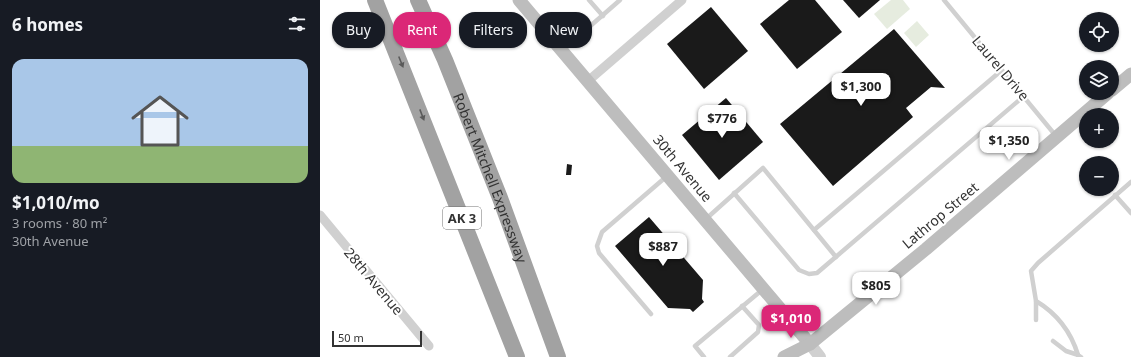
<!DOCTYPE html>
<html lang="en">
<head>
<meta charset="utf-8">
<style>
  :root { --surface:#171b24; --page:#20242c; --text:#f1f3f6; --muted:#9ea1a6; --line:#363941; --accent:#db2777 }
  body { margin:0; font-family:"Noto Sans",sans-serif; background:var(--page); color:var(--text); height:100vh; display:flex; flex-direction:column; font-size:15px; white-space:nowrap }
  * { box-sizing:border-box; margin:0 }
  p { font-size:13px; color:var(--muted) }
  .icon { flex:none; width:22px; height:22px; fill:none; stroke:currentColor; stroke-width:2; stroke-linecap:round; stroke-linejoin:round }
  .map { position:relative; flex:1; overflow:hidden }
  .panel { display:flex; flex-direction:column; background:var(--surface); width:320px }
  .panel>* { flex:none }
  .banner { position:absolute; left:12px; top:12px; width:380px; height:36px; display:flex; gap:8px }
  .buttons { position:absolute; left:759px; top:12px; display:grid; gap:8px }
  .buttons a { display:grid; place-items:center; width:40px; height:40px; border-radius:50%; background:var(--surface); box-shadow:0 1px 3px #0004; font-size:20px }
  .scale { position:absolute; left:12px; bottom:10px; width:90px; box-sizing:border-box; padding-left:4px; border:2px solid #333; border-top:0; font-size:11px; line-height:14px; white-space:nowrap; color:#333; -webkit-text-stroke:3px #fff; paint-order:stroke }
  .price { position:absolute; translate:-50% -34px; padding:0 9px; border-radius:8px; background:#fff; color:#222; font-size:13px; line-height:26px; filter:drop-shadow(0 1px 2px #0008) }
  .price::after { content:''; position:absolute; left:50%; top:24px; width:12px; height:9px; margin-left:-6px; background:inherit; clip-path:polygon(0 0,100% 0,50% 100%) }
  .price.selected { background:var(--accent); color:#fff }
  ul { padding:0; list-style:none }
  li { display:grid; align-content:center; gap:8px; height:212px; padding:0 12px }
  li+li { border-top:1px solid var(--line) }
  li span { display:grid; place-items:center; height:124px; border-radius:12px; color:#555 }
  li>.icon { margin-inline-start:auto }
  span .icon { width:72px; height:72px; fill:#fffc; stroke-width:1 }
  li b { font-size:17px }
  h2 { display:flex; justify-content:space-between; align-items:center; height:48px; padding:0 12px; font-size:17px }
  .pill { padding:0 14px; border-radius:16px; background:var(--surface); box-shadow:0 1px 3px #0004; font-size:14px; line-height:36px }
  .pill.selected { background:var(--accent); color:#fff }
  main { display:flex; flex:1; min-height:0 }
  .map>svg:first-child { display:block }
</style>
</head>
<body>
<main>
<section class="panel">
<h2>6 homes<svg class="icon" aria-label="filters" viewBox="0 0 24 24"><path d="M4 7h16M4 17h16"/><circle cx="9" cy="7" r="2"/><circle cx="15" cy="17" r="2"/></svg></h2>
<ul>
<li><span style="background:linear-gradient(#a9c7e8 70%,#8fb573 0)"><svg class="icon" aria-label="home" viewBox="0 0 24 24"><path d="M3 11l9-7 9 7M6 9v11h12V9"/></svg></span><div><b>$1,010/mo</b><p>3 rooms · 80 m²</p><p>30th Avenue</p></div></li>
</ul>
</section>
<div class="map">
<svg width="811" height="357" viewBox="0 0 811 357">
  <rect width="100%" height="100%" fill="#fff"/>
  <g fill="#e6ecdf">
    <polygon points="571,0 583,0 590,9 567,29 554,14"/>
    <polygon points="597,21 609,35 596,47 584,33"/>
  </g>
  <g fill="#1a1a1a">
    <polygon points="469,0 495,0 522,32 477,69 440,24"/>
    <polygon points="523,0 560,0 539,18"/>
    <polygon points="391,7 428,51 384,89 347,44"/>
    <polygon points="574,29 625,88 611,87 586,108 593,117 513,186 460,124"/>
    <polygon points="406,98 443,142 399,180 362,135"/>
    <polygon points="247,164 252,165 251,175 246,175"/>
    <polygon points="329,217 383,280 382,299 384,302 373,312 370,309 348,308 295,246"/>
  </g>
  <g fill="none" stroke-linecap="round" stroke-linejoin="round">
    <g stroke="#d0d0d0" stroke-width="4.5">
      <polyline points="269,0 283,16"/>
      <polyline points="624,0 736,136"/>
      <polyline points="244,49 300,0"/>
      <polyline points="414,193 479,270 489,274 497,273 704,96"/>
      <polyline points="795,195 811,213"/>
      <polyline points="387,218 443,168 516,257"/>
      <polyline points="494,230 682,70"/>
      <polyline points="716,301 716,320"/>
      <polyline points="331,314 279,253 277,246 282,232 347,176"/>
      <polyline points="733,341 746,351 758,355"/>
      <polyline points="384,357 375,346 442,290"/>
      <polyline points="410,357 438,332 439,325 422,306"/>
      <path d="M761,357L758,355C751,332 736,313 716,301L711,271L718,263L811,182"/>
    </g>
    <g stroke="#d0d0d0" stroke-width="9">
      <polyline points="268,81 362,0"/>
      <polyline points="0,215 109,346"/>
    </g>
    <polyline stroke="#d0d0d0" stroke-width="12" points="490,344 500,357"/>
    <g stroke="#bdbdbd" stroke-width="13">
      <polyline points="199,0 490,344"/>
      <polyline points="792,90 811,74"/>
      <polyline points="464,357 490,344 606,249 788,93"/>
    </g>
    <g stroke="#a2a2a2" stroke-width="16">
      <polyline points="55,0 197,357"/>
      <path id="s1" d="M98,0L125,60L180,198L238,357"/>
    </g>
  </g>
  <defs><path id="oneway-solid" d="M-6-.8H1V-3.2L6.5 0L1 3.2V.8H-6Z"/></defs>
  <g fill="#5a5a5a">
    <use href="#oneway-solid" transform="translate(81 62) rotate(68)"/>
    <use href="#oneway-solid" transform="translate(102 115) rotate(69)"/>
  </g>
  <g text-anchor="middle" dominant-baseline="central" stroke-width="4" stroke-linejoin="round" paint-order="stroke">
    <rect fill="#fff" stroke="#707070" stroke-width="1" x="123" y="207" width="38" height="22" rx="3"/>
    <g font-size="13" font-weight="bold" fill="#333">
      <text x="142" y="218">AK 3</text>
    </g>
    <g font-size="14" fill="#333" stroke="#fff">
      <text transform="translate(681 68) rotate(50)">Laurel Drive</text>
      <text transform="translate(363 168) rotate(50)">30th Avenue</text>
      <text stroke="none"><textPath href="#s1" startOffset="192">Robert Mitchell Expressway</textPath></text>
      <text transform="translate(620 215) rotate(-40)">Lathrop Street</text>
      <text transform="translate(54 281) rotate(50)">28th Avenue</text>
    </g>
  </g>
</svg>
<div class="buttons">
<a><svg class="icon" aria-label="locate" viewBox="0 0 24 24"><circle cx="12" cy="12" r="6"/><path d="M12 2v4M12 18v4M2 12h4M18 12h4"/></svg></a>
<a><svg class="icon" aria-label="layers" viewBox="0 0 24 24"><path d="M12 4l9 5-9 5-9-5zM3 14l9 5 9-5"/></svg></a>
<a>+</a>
<a>−</a>
</div>
<div class="scale">50 m</div>
<b class="price" style="left:541px;top:107px">$1,300</b>
<b class="price" style="left:402px;top:139px">$776</b>
<b class="price" style="left:689px;top:161px">$1,350</b>
<b class="price" style="left:343px;top:267px">$887</b>
<b class="price" style="left:556px;top:306px">$805</b>
<b class="price selected" style="left:471px;top:339px">$1,010</b>
<div class="banner">
<a class="pill">Buy</a>
<a class="pill selected">Rent</a>
<a class="pill">Filters</a>
<a class="pill">New</a>
</div>
</div>
</main>
</body>
</html>
